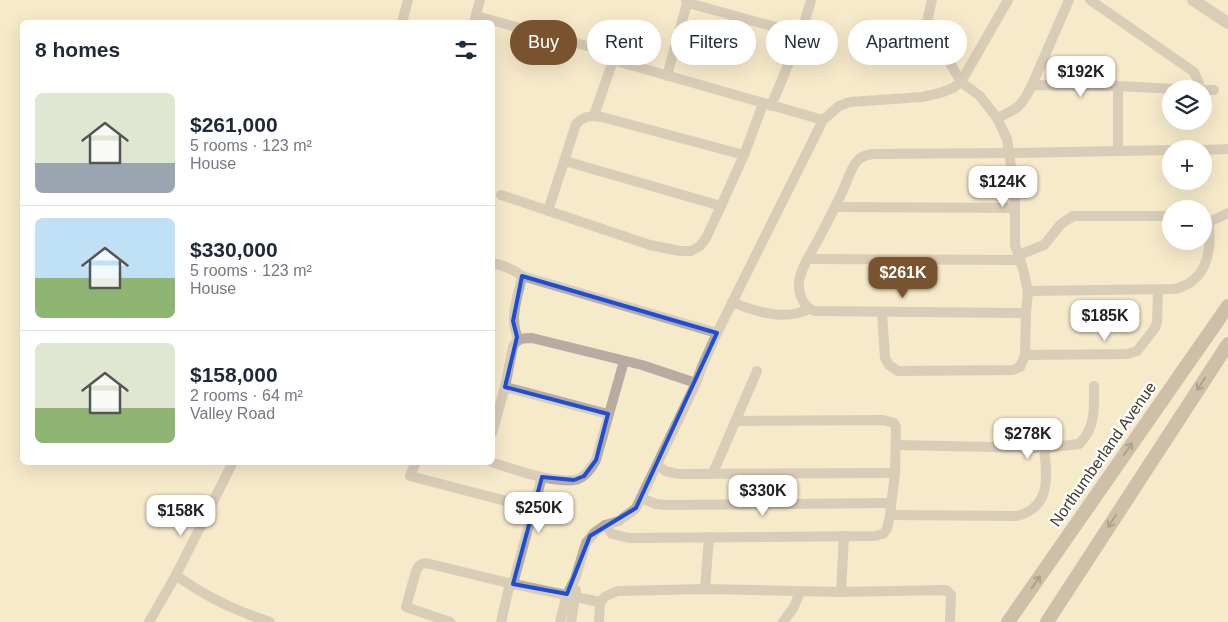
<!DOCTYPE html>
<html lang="en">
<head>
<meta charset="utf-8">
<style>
  :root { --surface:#fff; --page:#f6f6f7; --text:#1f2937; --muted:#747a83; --line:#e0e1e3; --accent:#78532e }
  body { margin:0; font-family:Helvetica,sans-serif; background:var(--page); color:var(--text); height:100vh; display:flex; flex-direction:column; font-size:19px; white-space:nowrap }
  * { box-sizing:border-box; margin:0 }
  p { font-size:16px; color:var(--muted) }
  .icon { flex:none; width:28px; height:28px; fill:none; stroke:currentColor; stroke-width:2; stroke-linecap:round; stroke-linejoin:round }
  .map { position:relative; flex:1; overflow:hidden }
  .details { position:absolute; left:20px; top:20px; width:475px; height:445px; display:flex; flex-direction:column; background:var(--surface); border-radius:8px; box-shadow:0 5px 20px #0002 }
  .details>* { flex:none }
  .banner { position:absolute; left:510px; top:20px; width:475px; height:45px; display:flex; gap:10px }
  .fabs { position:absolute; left:1162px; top:80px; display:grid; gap:10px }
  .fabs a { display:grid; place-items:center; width:50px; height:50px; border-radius:50%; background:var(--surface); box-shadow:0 5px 20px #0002; font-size:25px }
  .price { position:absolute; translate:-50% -42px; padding:0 11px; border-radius:10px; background:#fff; color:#222; font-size:16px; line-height:32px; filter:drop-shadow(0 1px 2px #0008) }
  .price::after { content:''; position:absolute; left:50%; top:30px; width:15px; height:11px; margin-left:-8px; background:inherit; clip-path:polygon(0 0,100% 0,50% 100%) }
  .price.current { background:var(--accent); color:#fff }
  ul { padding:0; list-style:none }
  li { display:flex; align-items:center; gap:15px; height:125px; padding:0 15px }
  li+li { border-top:1px solid var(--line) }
  li span { display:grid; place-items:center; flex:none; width:140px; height:100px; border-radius:8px; color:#555 }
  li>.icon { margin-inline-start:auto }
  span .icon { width:60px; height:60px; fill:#fffc; stroke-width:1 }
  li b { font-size:21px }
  h2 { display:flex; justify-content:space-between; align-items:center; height:60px; padding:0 15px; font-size:21px }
  .pill { padding:0 18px; border-radius:22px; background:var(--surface); box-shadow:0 5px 20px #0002; font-size:18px; line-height:45px }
  .pill.current { background:var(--accent); color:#fff }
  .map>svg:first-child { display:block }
</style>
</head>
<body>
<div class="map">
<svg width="1228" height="622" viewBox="0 0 1228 622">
  <rect width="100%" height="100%" fill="#f5eaca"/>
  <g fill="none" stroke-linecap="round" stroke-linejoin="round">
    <g stroke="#b7aca2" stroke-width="10">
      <polyline points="686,0 688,3 801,34"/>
      <polyline points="1090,0 1194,72 1199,83 1199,89"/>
      <polyline points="476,16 613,53 614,58 594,115"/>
      <polyline points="402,22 408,0"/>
      <polyline points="474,22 480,0"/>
      <polyline points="613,60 823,120"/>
      <polyline points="667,76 688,0"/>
      <polyline points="1032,85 1069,0"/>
      <polyline points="1118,86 1118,151"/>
      <polyline points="1204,90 1214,90"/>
      <polyline points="771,106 801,34 811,0"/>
      <path d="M997,118C1018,109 1022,106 1032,85L1118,86L1174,89"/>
      <polyline points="1204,150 1228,149"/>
      <polyline points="565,161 721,206"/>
      <polyline points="501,195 650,245 680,251 691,251 700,246 706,238 721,206 744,155 763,104"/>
      <polyline points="836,207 1015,208"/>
      <path d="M548,211L576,124C584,116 591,115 602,117L744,155"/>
      <polyline points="1209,222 1228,213"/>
      <polyline points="1019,255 1044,245 1061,224 1073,216 1171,216"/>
      <polyline points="808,259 1020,260"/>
      <path d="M492,263C504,265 513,269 522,276C518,297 508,320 519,340"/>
      <polyline points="522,276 717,333"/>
      <path d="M1028,291L1175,289C1207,281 1212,252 1209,222L1204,217"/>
      <path d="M732,302C756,312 785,321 809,309"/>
      <polyline points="882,312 885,358 889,365 898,371 1013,370 1020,367 1025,355 1026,313 1028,291 1023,269 1015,245 1015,193 1007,139 997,118 980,96 961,82 950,63 927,32 926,26 932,0"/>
      <path d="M1026,313L814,311C803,306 798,294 799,282C801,267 811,253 818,240C827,223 836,206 844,188C848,179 851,167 858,160C861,157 867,155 872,154L1010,153L1171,150"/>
      <polyline points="1025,355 1127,354 1137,351 1155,328 1157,322 1158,290"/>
      <polyline points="505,387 608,414"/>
      <path d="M492,433L505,387L513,347C516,338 524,338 532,338L642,365L696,383"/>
      <path d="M896,445L1044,448L1079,444C1096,428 1094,408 1094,386"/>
      <polyline points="416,462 410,476 533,508"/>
      <path d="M491,462C513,469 551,483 574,480C584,479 591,469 596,460L624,361"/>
      <polyline points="658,465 665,471 678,474 895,473"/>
      <polyline points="713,473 757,371"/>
      <polyline points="641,498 656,504 667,505 890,503"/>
      <path d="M890,515L1017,516C1052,507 1047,475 1044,448"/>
      <polyline points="605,525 612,534 629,538 875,536 883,534 887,529 890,515 895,473 896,427 894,423 883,420 736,421"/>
      <path d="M176,575C204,596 236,611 270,622"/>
      <polyline points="513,584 542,477"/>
      <polyline points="705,589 709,537"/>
      <polyline points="841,592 844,536"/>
      <polyline points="149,622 176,575 233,462"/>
      <path d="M450,622L406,607L416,571C419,565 420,564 426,563L513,584L600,602"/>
      <polyline points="501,622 510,583"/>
      <polyline points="560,622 567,594 575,579 586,543 595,532 605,525 619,521 636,508 696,383 703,364 717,333 823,120 839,106 850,102 922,97 940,93 953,88 961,82 1008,0"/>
      <polyline points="571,622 576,590"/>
      <polyline points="599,622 600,602 606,596 618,591 705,589 841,592 946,590 951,595 950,622"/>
      <polyline points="783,622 794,607 800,592"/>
    </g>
    <polyline stroke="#b7aca2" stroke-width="12" points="1193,0 1228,23"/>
    <g stroke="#9e8e7f" stroke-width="14">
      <polyline points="1008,622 1228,306"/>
      <polyline points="1047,622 1228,344"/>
    </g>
  </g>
  <defs><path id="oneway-shaft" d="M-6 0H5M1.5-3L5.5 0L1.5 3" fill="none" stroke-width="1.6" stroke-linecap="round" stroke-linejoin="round" transform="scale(1.25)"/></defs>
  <g stroke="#544c40">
    <use href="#oneway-shaft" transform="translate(1201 384) rotate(123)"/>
    <use href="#oneway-shaft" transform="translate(1128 449) rotate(-55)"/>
    <use href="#oneway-shaft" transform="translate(1112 521) rotate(123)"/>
    <use href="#oneway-shaft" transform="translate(1036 582) rotate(-55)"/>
  </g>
  <path d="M0 0H1228V622H0ZM522,276L717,333L636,508L590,536L567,594L513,584L542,477L574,480L584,476L596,460L608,414L505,387L517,337L513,321Z" fill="#f5eaca" fill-opacity=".55" fill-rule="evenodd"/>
  <path fill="none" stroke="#1d4ed8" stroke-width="4" stroke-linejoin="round" d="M522,276L717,333L636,508L590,536L567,594L513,584L542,477L574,480L584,476L596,460L608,414L505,387L517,337L513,321Z"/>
  <g text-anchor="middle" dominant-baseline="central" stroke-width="4.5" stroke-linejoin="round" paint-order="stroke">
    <g font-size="16" fill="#413c30" stroke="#fff">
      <text transform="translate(1103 454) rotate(-55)">Northumberland Avenue</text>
    </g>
  </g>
</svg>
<div class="fabs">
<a><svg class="icon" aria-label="layers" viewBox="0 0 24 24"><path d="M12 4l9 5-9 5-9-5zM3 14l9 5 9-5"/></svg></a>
<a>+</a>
<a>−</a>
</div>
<b class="price" style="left:1081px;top:98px">$192K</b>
<b class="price" style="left:1003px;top:208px">$124K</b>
<b class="price current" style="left:903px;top:299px">$261K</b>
<b class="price" style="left:1105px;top:342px">$185K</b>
<b class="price" style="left:1028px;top:460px">$278K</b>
<b class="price" style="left:763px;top:517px">$330K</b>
<b class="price" style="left:539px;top:534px">$250K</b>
<b class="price" style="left:181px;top:537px">$158K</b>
<div class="banner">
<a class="pill current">Buy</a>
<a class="pill">Rent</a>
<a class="pill">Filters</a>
<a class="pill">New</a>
<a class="pill">Apartment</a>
</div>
<section class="details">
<h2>8 homes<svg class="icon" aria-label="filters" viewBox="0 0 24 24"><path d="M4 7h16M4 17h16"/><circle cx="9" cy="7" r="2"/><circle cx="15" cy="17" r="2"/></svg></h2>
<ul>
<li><span style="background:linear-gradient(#dfe7d0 70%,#9aa5b1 0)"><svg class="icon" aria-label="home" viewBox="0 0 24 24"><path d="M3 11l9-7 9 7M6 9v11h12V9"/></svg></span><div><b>$261,000</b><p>5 rooms · 123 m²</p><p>House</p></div></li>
<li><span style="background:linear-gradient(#bfe0f5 60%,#8fb573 0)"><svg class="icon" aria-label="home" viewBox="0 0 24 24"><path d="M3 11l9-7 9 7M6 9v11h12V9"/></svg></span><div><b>$330,000</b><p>5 rooms · 123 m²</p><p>House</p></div></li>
<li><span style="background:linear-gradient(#dfe7d0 65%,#8fb573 0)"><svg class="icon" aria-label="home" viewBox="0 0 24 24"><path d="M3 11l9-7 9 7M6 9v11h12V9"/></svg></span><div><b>$158,000</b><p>2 rooms · 64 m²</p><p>Valley Road</p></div></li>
</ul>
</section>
</div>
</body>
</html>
